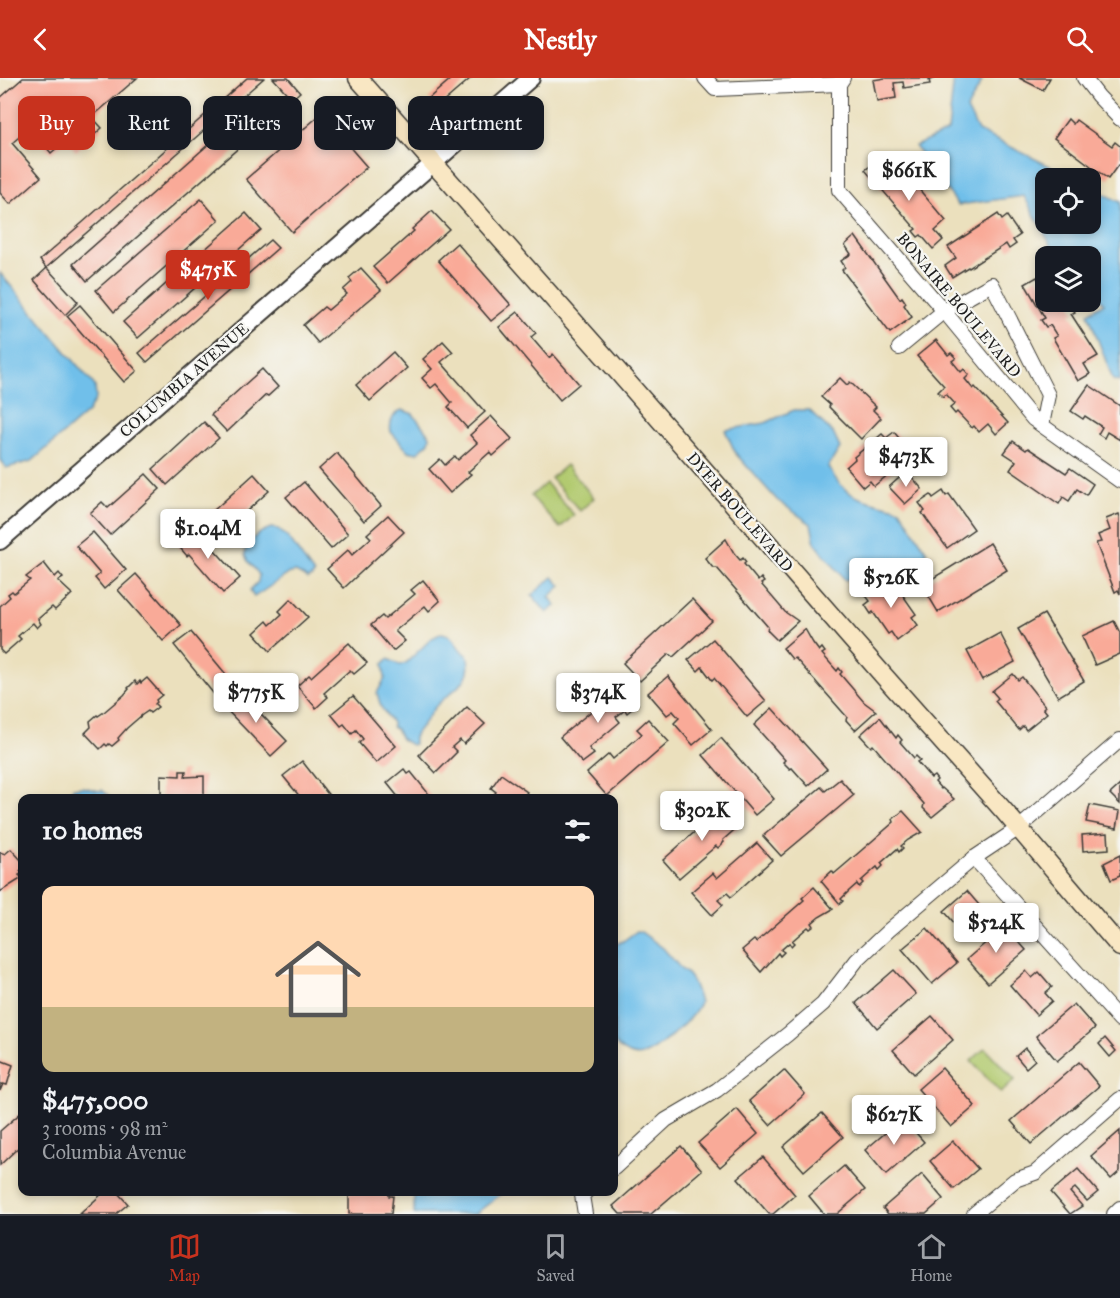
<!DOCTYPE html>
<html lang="en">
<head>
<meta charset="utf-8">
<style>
  :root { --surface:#171b24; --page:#242831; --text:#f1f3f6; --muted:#9ea1a6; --line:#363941; --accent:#c8321e }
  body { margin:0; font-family:"IM FELL Great Primer",serif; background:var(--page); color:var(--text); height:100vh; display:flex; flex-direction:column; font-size:22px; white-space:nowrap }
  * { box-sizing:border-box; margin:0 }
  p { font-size:20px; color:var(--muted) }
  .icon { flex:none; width:33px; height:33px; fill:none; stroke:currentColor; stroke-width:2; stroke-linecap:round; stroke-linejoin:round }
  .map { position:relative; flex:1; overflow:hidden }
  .side { position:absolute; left:18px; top:716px; width:600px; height:402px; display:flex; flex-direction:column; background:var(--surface); border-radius:12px; box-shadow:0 3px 9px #0003 }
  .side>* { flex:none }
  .hud { position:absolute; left:18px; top:18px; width:600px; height:54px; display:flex; gap:12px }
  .controls { position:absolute; left:1035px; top:90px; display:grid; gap:12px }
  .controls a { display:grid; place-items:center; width:66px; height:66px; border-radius:12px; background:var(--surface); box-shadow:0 3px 9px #0003; font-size:30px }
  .price { position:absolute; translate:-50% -51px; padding:0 14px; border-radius:6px; background:#fff; color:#222; font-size:20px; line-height:39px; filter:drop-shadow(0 2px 3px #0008) }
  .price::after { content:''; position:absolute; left:50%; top:36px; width:18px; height:14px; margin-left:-9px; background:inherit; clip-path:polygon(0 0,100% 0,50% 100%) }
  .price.selected { background:var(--accent); color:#fff }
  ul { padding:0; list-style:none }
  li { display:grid; align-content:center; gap:12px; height:318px; padding:0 24px }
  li+li { border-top:2px solid var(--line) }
  li span { display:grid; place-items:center; height:186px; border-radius:12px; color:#555 }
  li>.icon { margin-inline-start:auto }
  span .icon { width:108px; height:108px; fill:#fffc; stroke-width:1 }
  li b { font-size:26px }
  h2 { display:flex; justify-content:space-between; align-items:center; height:72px; padding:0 24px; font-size:26px }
  .chip { padding:0 21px; border-radius:12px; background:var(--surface); box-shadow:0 3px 9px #0003; font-size:21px; line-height:54px }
  .chip.selected { background:var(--accent); color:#fff }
  header { display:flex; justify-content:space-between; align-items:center; height:78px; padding:0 24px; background:var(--accent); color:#fff; font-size:27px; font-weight:800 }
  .dock { display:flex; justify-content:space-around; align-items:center; height:84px; border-top:2px solid var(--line); background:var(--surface); font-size:16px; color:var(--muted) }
  .dock a { display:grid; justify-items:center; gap:3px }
  .dock .selected { color:var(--accent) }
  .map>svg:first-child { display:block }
</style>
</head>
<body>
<header><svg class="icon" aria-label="back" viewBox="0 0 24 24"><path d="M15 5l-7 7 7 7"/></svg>Nestly<svg class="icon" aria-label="search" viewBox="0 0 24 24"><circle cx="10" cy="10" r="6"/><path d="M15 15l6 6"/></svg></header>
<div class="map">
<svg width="1120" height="1136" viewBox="0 0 1120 1136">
  <rect width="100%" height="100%" fill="#f6f6f2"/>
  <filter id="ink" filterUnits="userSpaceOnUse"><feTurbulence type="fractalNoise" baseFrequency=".0167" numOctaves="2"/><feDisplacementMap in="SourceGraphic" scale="12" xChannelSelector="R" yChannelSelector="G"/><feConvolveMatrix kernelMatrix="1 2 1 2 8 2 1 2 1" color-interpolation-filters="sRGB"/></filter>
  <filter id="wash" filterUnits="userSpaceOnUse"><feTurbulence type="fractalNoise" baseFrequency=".008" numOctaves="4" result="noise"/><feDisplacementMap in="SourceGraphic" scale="24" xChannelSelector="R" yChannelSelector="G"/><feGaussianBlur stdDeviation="1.35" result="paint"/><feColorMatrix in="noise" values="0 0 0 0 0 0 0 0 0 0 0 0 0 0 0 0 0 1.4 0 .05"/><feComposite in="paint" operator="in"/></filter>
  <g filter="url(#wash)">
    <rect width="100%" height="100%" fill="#ebe0bd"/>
    <g fill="#b2ca6f" stroke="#677346" stroke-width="1.5">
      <polygon points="566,387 594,420 580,433 551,400"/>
      <polygon points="546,405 574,437 560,450 531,418"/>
      <polygon points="985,970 1015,1002 1001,1015 971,983"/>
    </g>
    <g fill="#6fbfea" stroke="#466e83" stroke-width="1.5">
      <polygon points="954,0 968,0 982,3 967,31 978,53 1074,100 1046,100 1046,146 1090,146 1091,109 1120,124 1120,304 1113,302 1088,235 1104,225 1091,211 1090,178 1057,178 1024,118 958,127 915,68 948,53"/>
      <polygon points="0,195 95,308 96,320 88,334 32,383 6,390 0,380"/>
      <path d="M402,332L413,336L430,358L429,364L417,375L408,373L391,354C389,345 393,335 402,332Z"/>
      <path d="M794,332H809L833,355L840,370L828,389C848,424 864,421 900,431L927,474L914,495L895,490L845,502L815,465L811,446L777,422L736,376L725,352L765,345Z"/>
      <path d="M271,450L278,451L290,462L314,496L312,499L308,501L296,494L290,495L254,519L250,512L258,504L259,497C256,491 246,484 245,477C244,464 261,453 271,450Z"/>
      <polygon points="553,499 561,508 549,519 556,527 547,535 532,517"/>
      <path d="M442,555C456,557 456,572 467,577C475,602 455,610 440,624C432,631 429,639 423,646C418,652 412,658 414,666L411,667L401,661L396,651L392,649V645L381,629L377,615L385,600L383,586L388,581L400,587L406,585L432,560Z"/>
      <polygon points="83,709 99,713 102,712 111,720 60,720 74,710"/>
      <path d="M637,853L641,854L663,870L682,892C693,898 696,913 700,924C696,938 656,974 642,977C632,980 620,972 614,964V867L623,863Z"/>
      <polygon points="414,1113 505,1113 475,1136 414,1136"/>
    </g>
    <g id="blocks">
      <g fill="#f9aa98">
        <polygon points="23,0 137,0 92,39 102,50 76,73 66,62 51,75 30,50 12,65 41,99 10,126 0,115 0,20"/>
        <polygon points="247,0 264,0 46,190 40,182"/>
        <polygon points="273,0 288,0 300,14 292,21"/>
        <polygon points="452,0 471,0 441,26 428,21"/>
        <polygon points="885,0 934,0 934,1 929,2 930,6 904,10 903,4 894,5 896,20 877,23 873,2"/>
        <polygon points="1019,0 1050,0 1043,12"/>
        <polygon points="261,20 276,37 87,203 73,186"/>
        <polygon points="321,36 367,89 292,154 246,101"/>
        <polygon points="1068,41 1073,46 1076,42 1112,68 1115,64 1120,68 1120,88 1118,87 1108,101 1054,60"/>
        <polygon points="876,84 884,93 893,85 898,91 900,89 946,143 935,153 943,162 933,171 921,157 918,159 913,153 916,151 865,92"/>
        <polygon points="201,121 219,142 114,234 96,212"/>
        <polygon points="432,133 449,151 388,205 373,189 414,153 412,151"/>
        <polygon points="246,135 261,152 138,260 123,244"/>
        <polygon points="998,136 1002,142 1007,138 1020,157 1013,162 1016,166 1009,171 1006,166 969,190 968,189 952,199 945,188 956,180 948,169"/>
        <polygon points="855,158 900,221 902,219 906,225 904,227 912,239 890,255 842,192 845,189 841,183 851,176 845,167"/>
        <polygon points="270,162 278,170 147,284 139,275"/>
        <polygon points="457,165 511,227 491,243 438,182"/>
        <polygon points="47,190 78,224 65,237 34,202"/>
        <polygon points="361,190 381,212 318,265 303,247 324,229 328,232 347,216 343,212 352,204 349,200"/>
        <polygon points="1037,199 1044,210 1046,208 1046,224 1069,224 1075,234 1071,236 1098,278 1084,286 1090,296 1078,303 1053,260 1057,258 1050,247 1046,249 1041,242 1045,240 1025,206"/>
        <polygon points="80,227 137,293 124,304 67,238"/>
        <polygon points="518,234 536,255 531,259 549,280 553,276 579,306 560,322 499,249"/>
        <polygon points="936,262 948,277 951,275 956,280 952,283 961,294 964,291 969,297 965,301 973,311 975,309 1008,345 996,356 988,346 979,354 974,348 972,350 957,334 955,336 950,330 955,326 946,316 943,319 938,314 944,308 917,278"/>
        <polygon points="443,263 453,274 441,284 485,334 467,350 448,329 452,325 436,306 431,310 422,300 432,291 423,281"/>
        <polygon points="393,274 407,290 370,323 356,307"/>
        <polygon points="262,291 278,309 268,318 266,317 227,354 211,337"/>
        <polygon points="840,300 847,307 850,304 876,329 873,332 881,340 861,361 829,329 830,327 821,319"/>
        <polygon points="1089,307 1120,328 1120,362 1107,354 1104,360 1098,356 1102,349 1085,338 1083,341 1071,333"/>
        <polygon points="491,338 512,361 493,378 490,374 468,394 471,396 450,415 429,391 440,381 445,387 455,378 458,382 477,365 470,357"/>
        <polygon points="204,344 219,360 167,407 153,391"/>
        <polygon points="894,354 907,370 902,374 908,381 874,408 870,403 863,409 846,389 855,381 854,379 882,356 886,360"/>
        <polygon points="1013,363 1026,372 1028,370 1066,395 1070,390 1093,406 1086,417 1077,411 1069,423 1063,419 1059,426 1010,392 1016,383 1004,375"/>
        <polygon points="337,375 381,428 364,443 319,391"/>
        <polygon points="907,393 922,411 905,426 889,409"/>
        <polygon points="146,396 160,411 110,457 90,435 102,424 108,430"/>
        <polygon points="254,396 269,413 218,459 203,442"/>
        <polygon points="304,404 348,456 331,471 286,419"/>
        <polygon points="943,413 946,418 949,416 974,451 947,470 922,435 925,433 919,425 931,417 933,420"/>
        <polygon points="1119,436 1120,439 1120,516 1118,512 1115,514 1096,465 1101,464 1098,457 1110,452 1106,441"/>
        <polygon points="388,437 404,454 344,510 327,491 348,472 352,477 371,460 367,456"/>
        <polygon points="194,449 240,500 223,515 189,476 187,478 176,465"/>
        <polygon points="93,454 126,492 104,511 95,500 100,496 76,468"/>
        <polygon points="726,461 734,475 740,482 743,480 746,484 744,486 758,503 761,500 764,504 761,506 785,534 798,543 777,562 767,552 768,549 717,490 713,490 705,480"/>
        <polygon points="990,465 1007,492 938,534 922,507"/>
        <polygon points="44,485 55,499 59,495 63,500 58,503 72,516 55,532 52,529 38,541 41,546 37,550 33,545 18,558 21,561 4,576 0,572 0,528 10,519 8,516 12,513 14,515 30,502 26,499"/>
        <polygon points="136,496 181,547 163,563 118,512"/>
        <polygon points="886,500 892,508 895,506 916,536 912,539 918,547 897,563 891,554 888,556 873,534 871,536 865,527 870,523 864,515"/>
        <polygon points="423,502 440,523 429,533 425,528 395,553 405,563 393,573 371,547 382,538 385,541 415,516 411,512"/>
        <polygon points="291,521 308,539 270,573 254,555 267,543 270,547 282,536 279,533"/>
        <polygon points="692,521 712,543 673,579 669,576 640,603 623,585"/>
        <polygon points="1044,536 1084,603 1058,619 1018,551"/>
        <polygon points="1114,543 1120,555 1120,576 1095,587 1082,558"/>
        <polygon points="805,551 813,565 819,573 822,570 825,574 822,576 837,593 839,590 842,594 840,596 864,624 876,633 855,652 846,642 847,639 795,580 792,581 783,570"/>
        <polygon points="191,554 234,606 217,620 174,567"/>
        <polygon points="1000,555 1015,584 982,602 967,573"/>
        <polygon points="713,561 766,623 747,639 714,600 712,602 702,589 698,593 688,582"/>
        <polygon points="349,565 367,585 354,596 350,592 324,615 328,619 316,630 297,608 309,597 311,599"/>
        <polygon points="1013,596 1018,602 1022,599 1045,628 1043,630 1047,635 1026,652 1023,648 1019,652 995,623 998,620 992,613"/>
        <polygon points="668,598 712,651 693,667 674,645 679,640 673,633 667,637 648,615"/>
        <polygon points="147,600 162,617 156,622 157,624 155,626 158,629 150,635 148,633 142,637 127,650 118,660 119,662 112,668 109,666 107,668 105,666 100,671 85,655 91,649 90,643 97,637 98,638 104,634 124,617 129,611 128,610 135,603 137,606 140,603 141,605"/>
        <polygon points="623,607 638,626 627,635 625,632 616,639 620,644 589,670 594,676 582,685 560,659"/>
        <polygon points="240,614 287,663 271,678 224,629"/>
        <polygon points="353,618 396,668 376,685 359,665 363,661 356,652 352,656 344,646 341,648 331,636"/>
        <polygon points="467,629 485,646 464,666 460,662 452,669 457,674 436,695 419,677"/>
        <polygon points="772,630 827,691 808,708 792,690 790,691 783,684 785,682 754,647"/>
        <polygon points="880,639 896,660 898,657 902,662 900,664 914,680 916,678 920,682 917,684 931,700 934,698 937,702 935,704 941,711 942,710 954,721 932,739 923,730 924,726 873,667 871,669 860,657"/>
        <polygon points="648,641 669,664 607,718 587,695 609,676 613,681 642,656 637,651"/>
        <polygon points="721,660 774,721 755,737 703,677"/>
        <polygon points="302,683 331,720 301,720 283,698"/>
        <polygon points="404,691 408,696 411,694 432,720 399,720 387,705"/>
        <polygon points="180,693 186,693 185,699 204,698 204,720 161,719 161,697 180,698"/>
        <polygon points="501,696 527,714 523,720 492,720 496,714 491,710"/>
        <polygon points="840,701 854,717 781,778 763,758 821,709 825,713"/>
        <polygon points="1120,707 1120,726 1110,716"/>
        <polygon points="1090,727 1120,733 1117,750 1086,744"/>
        <polygon points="724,728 741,746 723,762 724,764 718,770 716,768 679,800 663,782"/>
        <polygon points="903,733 922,754 908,762 901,768 903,770 899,774 897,771 881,785 883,788 879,792 877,789 861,803 863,805 859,809 857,806 849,813 841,821 843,823 840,826 821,803 832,793 834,796 848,784 894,744 893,741"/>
        <polygon points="1108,755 1109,771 1083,773 1082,757"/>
        <polygon points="757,765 772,782 731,819 727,815 718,822 723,827 712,837 691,814 713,795 717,800"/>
        <polygon points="11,771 22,783 22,791 20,793 22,795 19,797 22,800 0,814 0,774 5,776"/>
        <polygon points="1120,777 1120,798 1111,802 1104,785"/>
        <polygon points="814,809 833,831 819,839 812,845 814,848 810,851 808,849 792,863 794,865 791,868 789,865 781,872 784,874 780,878 778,875 761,894 742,872 754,862 756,864 804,822 802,820"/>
        <polygon points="967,813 991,841 968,861 944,833"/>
        <polygon points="1005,848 1026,872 988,905 967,881"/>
        <polygon points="927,850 957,885 932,906 902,871"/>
        <polygon points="894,892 916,916 877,950 856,925"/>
        <polygon points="1026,893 1032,900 1039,894 1052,909 1045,915 1052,923 1036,937 1010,907"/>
        <polygon points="1074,926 1095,950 1057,983 1036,958"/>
        <polygon points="932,938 953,962 914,996 893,972"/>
        <polygon points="1105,960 1116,973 1110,979 1099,966"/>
        <polygon points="1025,970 1035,982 1026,990 1016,978"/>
        <polygon points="0,982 13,987 7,1007 3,1006 0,1013"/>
        <polygon points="1079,984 1099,1008 1031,1066 1011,1043"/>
        <polygon points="942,990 975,1028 951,1049 918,1011"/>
        <polygon points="784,992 805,1016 770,1047 749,1023"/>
        <polygon points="737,1031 758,1056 720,1089 698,1065"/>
        <polygon points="22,1034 22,1066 0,1087 0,1053"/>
        <polygon points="822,1035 843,1059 804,1093 783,1069"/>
        <polygon points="903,1040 924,1064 886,1097 865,1072"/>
        <polygon points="1120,1053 1120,1093 1111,1101 1091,1078"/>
        <polygon points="953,1063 978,1091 954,1111 930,1083"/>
        <polygon points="681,1068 702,1092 651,1136 620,1136 613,1128"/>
        <polygon points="763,1079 795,1117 773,1136 769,1136 738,1100"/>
        <polygon points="844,1088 865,1112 837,1136 824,1136 809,1118"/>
        <polygon points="1078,1091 1098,1114 1087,1123 1075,1110 1070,1114 1082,1128 1070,1136 1051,1114"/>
        <polygon points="922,1096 943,1121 926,1136 888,1136 883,1130"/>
        <polygon points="105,1113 116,1113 128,1126 116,1136 80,1136"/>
        <polygon points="354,1113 389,1113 389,1118 393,1118 391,1136 349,1136 349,1115 354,1116"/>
      </g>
    </g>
  </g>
  <g filter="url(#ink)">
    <use href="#blocks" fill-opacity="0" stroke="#3b3934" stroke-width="1.5"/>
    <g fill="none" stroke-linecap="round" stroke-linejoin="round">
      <g stroke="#3b3934" stroke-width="16">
        <g id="minor">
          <polyline points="705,0 715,11 839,6"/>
          <polyline points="843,0 839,6 839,112 944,233 1033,341 1120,403"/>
          <polyline points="1084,0 1098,18 1120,41"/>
          <polyline points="899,270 944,233 992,206 1048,317 1042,347"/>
          <polyline points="974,780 1120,942"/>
          <polyline points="614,1090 666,1042 717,1012 788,956 823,926 857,882 889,852 974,780 1019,750 1120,662"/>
          <polyline points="585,1136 582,1117 587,1113"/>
          <polyline points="974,1136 1015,1102 1035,1095 1120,1021"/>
          <polyline points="1114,1136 1120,1130"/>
        </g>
      </g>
      <g stroke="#3b3934" stroke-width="20">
        <polyline id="tertiary" points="0,463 531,0"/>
      </g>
      <g stroke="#3b3934" stroke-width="21">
        <polyline id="secondary" points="358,0 614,289 883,597 1004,733 1120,869"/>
      </g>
      <use href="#minor" stroke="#fff" stroke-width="14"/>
      <use href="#tertiary" stroke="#fff" stroke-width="16"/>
      <use href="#secondary" stroke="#f9e7c3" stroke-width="18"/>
    </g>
  </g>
  <g text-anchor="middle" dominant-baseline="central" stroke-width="4.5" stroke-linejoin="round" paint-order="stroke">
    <g font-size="16" fill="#1c1c1c" stroke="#f6f6f2">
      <text transform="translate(959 227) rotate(50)">BONAIRE BOULEVARD</text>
      <text transform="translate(184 302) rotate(-41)">COLUMBIA AVENUE</text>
      <text transform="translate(740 434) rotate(49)">DYER BOULEVARD</text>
    </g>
  </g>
</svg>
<div class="controls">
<a><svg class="icon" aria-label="locate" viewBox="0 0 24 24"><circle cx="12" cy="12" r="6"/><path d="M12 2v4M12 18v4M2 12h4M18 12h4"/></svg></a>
<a><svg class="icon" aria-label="layers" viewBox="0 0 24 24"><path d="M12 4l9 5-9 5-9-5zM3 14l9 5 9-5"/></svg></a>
</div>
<b class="price" style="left:909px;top:124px">$661K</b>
<b class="price selected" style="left:208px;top:223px">$475K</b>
<b class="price" style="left:906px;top:410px">$473K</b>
<b class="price" style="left:208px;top:482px">$1.04M</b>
<b class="price" style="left:891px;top:531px">$526K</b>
<b class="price" style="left:256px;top:646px">$775K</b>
<b class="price" style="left:598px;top:646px">$374K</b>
<b class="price" style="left:702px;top:764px">$302K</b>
<b class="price" style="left:996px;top:876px">$524K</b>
<b class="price" style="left:894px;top:1068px">$627K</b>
<div class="hud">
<a class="chip selected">Buy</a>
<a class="chip">Rent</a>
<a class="chip">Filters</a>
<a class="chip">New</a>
<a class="chip">Apartment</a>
</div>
<section class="side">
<h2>10 homes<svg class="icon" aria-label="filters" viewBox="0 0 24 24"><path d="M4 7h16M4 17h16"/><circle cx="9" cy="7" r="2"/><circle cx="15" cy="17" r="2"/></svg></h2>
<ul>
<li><span style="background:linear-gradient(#ffd9b3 65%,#c2b280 0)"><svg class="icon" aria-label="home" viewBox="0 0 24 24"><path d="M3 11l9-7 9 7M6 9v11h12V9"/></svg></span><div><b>$475,000</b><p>3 rooms · 98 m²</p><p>Columbia Avenue</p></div></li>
</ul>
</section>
</div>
<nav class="dock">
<a class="selected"><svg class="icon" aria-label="map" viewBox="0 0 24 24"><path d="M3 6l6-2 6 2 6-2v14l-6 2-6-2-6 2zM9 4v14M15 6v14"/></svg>Map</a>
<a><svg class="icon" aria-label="saved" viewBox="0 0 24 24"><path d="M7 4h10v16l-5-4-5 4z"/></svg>Saved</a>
<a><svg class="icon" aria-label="home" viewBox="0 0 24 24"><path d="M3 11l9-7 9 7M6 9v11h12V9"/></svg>Home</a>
</nav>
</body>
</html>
